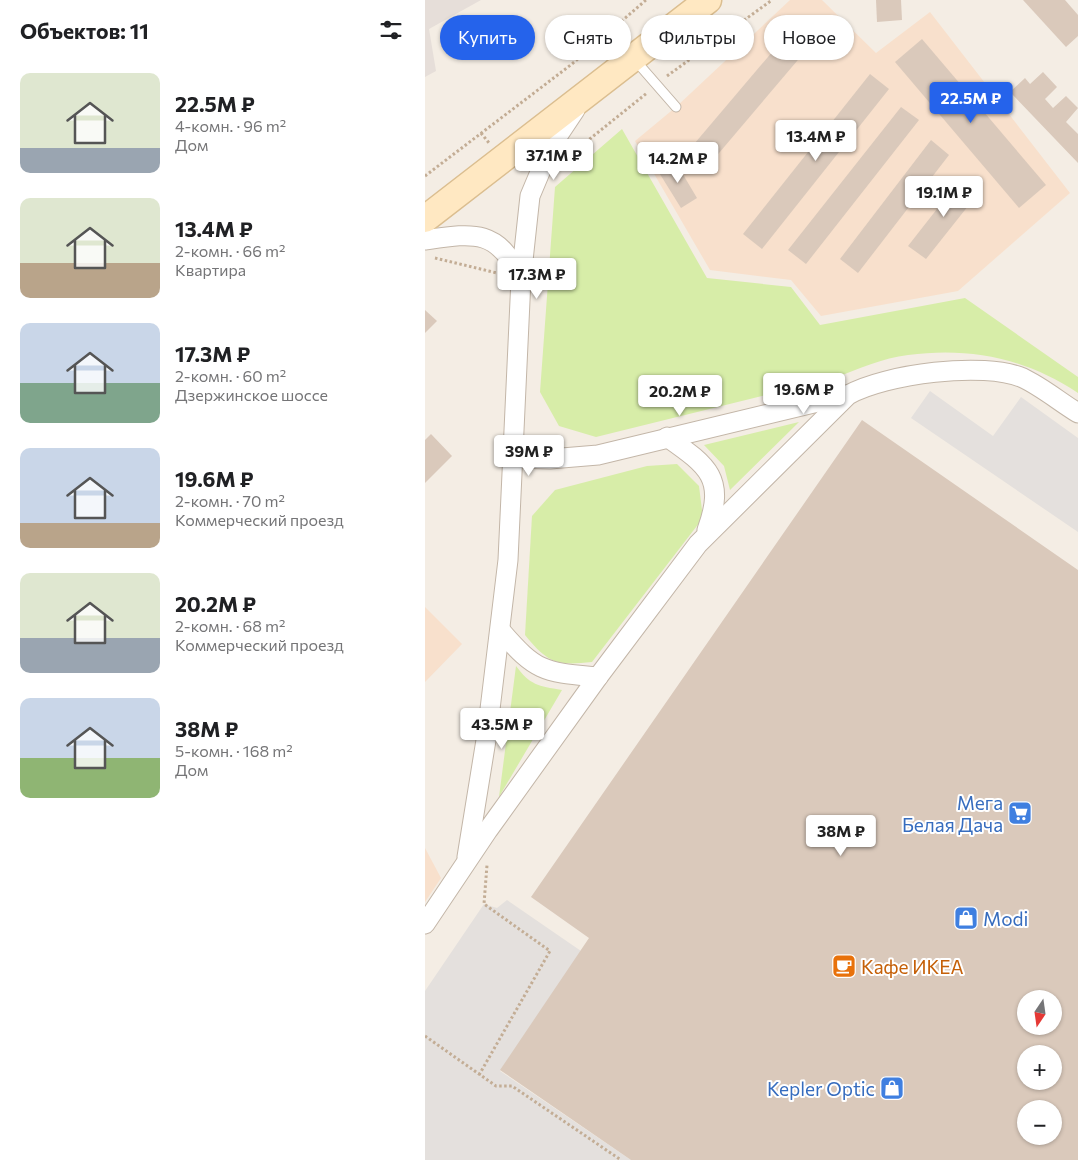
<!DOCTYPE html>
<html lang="ru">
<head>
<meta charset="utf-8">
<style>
  :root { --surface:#fff; --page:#f2f2f2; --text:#202124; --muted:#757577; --accent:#2563eb }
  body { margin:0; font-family:Commissioner,sans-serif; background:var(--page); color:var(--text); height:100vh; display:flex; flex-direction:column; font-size:19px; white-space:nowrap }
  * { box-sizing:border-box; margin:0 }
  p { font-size:16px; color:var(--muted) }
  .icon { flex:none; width:28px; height:28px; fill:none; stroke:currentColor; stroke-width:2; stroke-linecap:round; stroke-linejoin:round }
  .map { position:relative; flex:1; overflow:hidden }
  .side { display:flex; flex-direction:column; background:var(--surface); width:425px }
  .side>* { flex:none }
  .hud { position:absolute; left:15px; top:15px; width:475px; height:45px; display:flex; gap:10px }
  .needle { width:32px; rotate:193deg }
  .fabs { position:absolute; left:592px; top:990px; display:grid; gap:10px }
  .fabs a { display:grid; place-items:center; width:45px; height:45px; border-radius:50%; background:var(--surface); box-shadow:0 1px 4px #0004; font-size:25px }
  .price { position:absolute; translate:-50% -42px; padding:0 11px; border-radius:5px; background:#fff; color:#222; font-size:16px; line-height:32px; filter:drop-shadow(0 1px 2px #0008) }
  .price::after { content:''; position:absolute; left:50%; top:30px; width:15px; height:11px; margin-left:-8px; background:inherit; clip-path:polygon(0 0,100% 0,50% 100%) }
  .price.active { background:var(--accent); color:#fff }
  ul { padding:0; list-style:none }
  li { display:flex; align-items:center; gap:15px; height:125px; padding:0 20px }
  li span { display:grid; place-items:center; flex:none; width:140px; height:100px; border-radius:10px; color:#555 }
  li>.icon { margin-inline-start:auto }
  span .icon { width:60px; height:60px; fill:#fffc; stroke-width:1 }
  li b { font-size:21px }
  h2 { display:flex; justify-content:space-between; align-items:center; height:60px; padding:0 20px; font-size:21px }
  .chip { padding:0 18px; border-radius:22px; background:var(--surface); box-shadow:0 1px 4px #0004; font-size:18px; line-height:45px }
  .chip.active { background:var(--accent); color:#fff }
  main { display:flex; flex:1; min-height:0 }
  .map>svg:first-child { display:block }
</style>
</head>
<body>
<main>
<section class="side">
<h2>Объектов: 11<svg class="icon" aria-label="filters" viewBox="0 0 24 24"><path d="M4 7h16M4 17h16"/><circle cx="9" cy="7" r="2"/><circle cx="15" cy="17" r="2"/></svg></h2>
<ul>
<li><span style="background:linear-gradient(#dfe7d0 75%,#9aa5b1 0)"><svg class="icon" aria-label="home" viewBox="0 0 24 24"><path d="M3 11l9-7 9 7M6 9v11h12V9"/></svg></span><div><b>22.5M ₽</b><p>4-комн. · 96 m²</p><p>Дом</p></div></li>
<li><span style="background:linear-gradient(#dfe7d0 65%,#b9a48a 0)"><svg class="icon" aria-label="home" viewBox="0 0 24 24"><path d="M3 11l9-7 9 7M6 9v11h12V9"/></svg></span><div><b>13.4M ₽</b><p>2-комн. · 66 m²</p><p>Квартира</p></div></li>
<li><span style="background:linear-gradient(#c9d6e8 60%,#7fa58c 0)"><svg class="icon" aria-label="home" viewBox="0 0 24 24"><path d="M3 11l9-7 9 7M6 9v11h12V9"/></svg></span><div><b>17.3M ₽</b><p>2-комн. · 60 m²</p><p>Дзержинское шоссе</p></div></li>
<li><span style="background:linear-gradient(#c9d6e8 75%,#b9a48a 0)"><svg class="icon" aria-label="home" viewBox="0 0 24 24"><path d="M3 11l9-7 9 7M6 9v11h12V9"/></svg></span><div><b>19.6M ₽</b><p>2-комн. · 70 m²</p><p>Коммерческий проезд</p></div></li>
<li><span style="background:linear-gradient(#dfe7d0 65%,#9aa5b1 0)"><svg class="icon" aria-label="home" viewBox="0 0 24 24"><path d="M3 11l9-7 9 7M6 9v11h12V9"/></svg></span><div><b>20.2M ₽</b><p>2-комн. · 68 m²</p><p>Коммерческий проезд</p></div></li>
<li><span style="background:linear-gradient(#c9d6e8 60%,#8fb573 0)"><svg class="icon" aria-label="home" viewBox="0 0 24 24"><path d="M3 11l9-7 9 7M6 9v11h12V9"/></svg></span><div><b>38M ₽</b><p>5-комн. · 168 m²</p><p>Дом</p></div></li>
</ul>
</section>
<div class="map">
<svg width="653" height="1160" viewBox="0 0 653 1160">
  <rect width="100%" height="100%" fill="#f4ede4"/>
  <g fill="#f8e0cc">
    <polygon points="365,0 397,0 451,53 505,12 645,193 533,291 396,316 366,280 285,270 210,141 251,107"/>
    <polygon points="0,607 37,644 0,682"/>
    <polygon points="0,848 16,878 0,902"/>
  </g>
  <polygon fill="#e6ded9" points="0,0 56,0 4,29 11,71 0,77"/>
  <g fill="#d7eda8">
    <path d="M197,129L282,278L366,287L395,325L540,298L653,377V393C600,358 545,347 483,355C458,358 433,369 410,378L171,437L134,426L115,392L130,187Z"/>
    <polygon points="374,422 305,490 299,466 279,445"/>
    <path d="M252,464L274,486L278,518L167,662C131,666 123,663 100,635L107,516L130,490L222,466Z"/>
    <path d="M91,666C105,685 113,686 137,690L74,797Z"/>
  </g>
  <g fill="#e4e0dd">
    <polygon points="505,391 568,436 596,397 653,438 653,532 486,418"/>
    <polygon points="82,900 156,951 75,1071 206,1160 0,1160 0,991 59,904 72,908"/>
  </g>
  <g fill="#dac9bb" fill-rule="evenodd">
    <polygon points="451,0 476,0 477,20 452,22"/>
    <polygon points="598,0 640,0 653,15 653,36 641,47"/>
    <polygon points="370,25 389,41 283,166 264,150"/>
    <polygon points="497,39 621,185 594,208 470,62"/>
    <polygon points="618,72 632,87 620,99 628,108 641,96 653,108 641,122 653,134 653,163 585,92 600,78 605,84"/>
    <polygon points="445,74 464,89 337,249 318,234"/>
    <polygon points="476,107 494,120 381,264 363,250"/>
    <polygon points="506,140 524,155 433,273 415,259"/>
    <polygon points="250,161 272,198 256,208 233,171"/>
    <polygon points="537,177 555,191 501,259 483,246"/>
    <polygon points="0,310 12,321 0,333"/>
    <path d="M437,420L653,570V1160H206L75,1070L164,938L106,897ZM601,999H629V1026H601ZM601,1054H629V1081H601ZM601,1109H629V1136H601Z"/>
    <polygon points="6,434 27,456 0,483 0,440"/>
  </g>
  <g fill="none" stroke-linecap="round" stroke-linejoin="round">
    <g stroke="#c3b6a8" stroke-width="11">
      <polyline id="lane" points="210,60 251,107"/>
    </g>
    <g stroke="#c3b6a8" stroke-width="21">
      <g id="street">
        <path d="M0,240C48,233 73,228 96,279"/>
        <path d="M242,437C283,466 301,478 282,530"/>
        <polyline points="88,458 125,459 173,455 422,395"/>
        <path d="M76,631C112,673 120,672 173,677"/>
        <polyline points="42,857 62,734 83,560 96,279 105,196 126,146 150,110"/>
        <path d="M0,924L63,830L173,677L273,544L423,395C460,374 559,361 598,378C617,387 635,402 653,413"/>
      </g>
    </g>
    <g stroke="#dbbe90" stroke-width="29">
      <polyline id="secondary" points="0,219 283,0"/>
    </g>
    <g stroke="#c3ad95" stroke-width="3" stroke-dasharray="2.5 2.5" stroke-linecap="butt">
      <polyline points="242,76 347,0"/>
      <polyline points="56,133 64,143"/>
      <polyline points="141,158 222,93"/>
      <polyline points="0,176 147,64 221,0"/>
      <polyline points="10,258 72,273"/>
      <polyline points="0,1036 71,1086 87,1086 196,1160"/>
      <polyline points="54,1075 125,951 59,904 62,865"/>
    </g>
    <use href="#lane" stroke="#fff" stroke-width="9"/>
    <use href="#street" stroke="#fff" stroke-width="19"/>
    <use href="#secondary" stroke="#ffe8c2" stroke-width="26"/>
  </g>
  <defs>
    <g id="supermarket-square" transform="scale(1.25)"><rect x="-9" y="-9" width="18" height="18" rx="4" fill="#3f7fe0" stroke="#fff"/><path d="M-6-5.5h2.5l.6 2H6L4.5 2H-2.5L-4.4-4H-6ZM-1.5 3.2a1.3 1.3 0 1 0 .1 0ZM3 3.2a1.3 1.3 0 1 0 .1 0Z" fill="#fff"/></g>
    <g id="shop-square" transform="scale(1.25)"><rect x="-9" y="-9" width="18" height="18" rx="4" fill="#3f7fe0" stroke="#fff"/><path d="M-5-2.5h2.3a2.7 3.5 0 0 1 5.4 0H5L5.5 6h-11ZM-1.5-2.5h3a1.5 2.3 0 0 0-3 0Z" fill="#fff"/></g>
    <g id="cafe-square" transform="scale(1.25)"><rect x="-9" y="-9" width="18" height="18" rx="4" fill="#e8710a" stroke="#fff"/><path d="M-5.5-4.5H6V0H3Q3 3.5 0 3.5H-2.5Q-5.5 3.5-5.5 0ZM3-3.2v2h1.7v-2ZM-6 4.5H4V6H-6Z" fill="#fff"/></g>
  </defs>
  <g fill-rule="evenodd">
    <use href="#supermarket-square" x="595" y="813"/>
    <use href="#shop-square" x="541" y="918"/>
    <use href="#cafe-square" x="419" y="966"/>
    <use href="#shop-square" x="467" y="1088"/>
  </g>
  <g text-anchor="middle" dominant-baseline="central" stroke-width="4" stroke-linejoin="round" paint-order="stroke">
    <g font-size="19" fill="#366cbe" stroke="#fff" text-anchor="end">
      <text x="578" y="802">Мега<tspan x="578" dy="22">Белая Дача</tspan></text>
      <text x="558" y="918" text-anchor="start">Modi</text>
      <text x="450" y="1088">Kepler Optic</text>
    </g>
    <g font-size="19" fill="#c56008" stroke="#fff" text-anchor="start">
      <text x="436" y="966">Кафе ИКЕА</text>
    </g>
  </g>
</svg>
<div class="fabs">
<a><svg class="needle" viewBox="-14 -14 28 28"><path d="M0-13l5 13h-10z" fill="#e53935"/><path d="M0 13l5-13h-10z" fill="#757577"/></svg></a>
<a>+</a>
<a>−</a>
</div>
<b class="price active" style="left:546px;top:124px">22.5M ₽</b>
<b class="price" style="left:391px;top:162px">13.4M ₽</b>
<b class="price" style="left:129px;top:181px">37.1M ₽</b>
<b class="price" style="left:253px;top:184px">14.2M ₽</b>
<b class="price" style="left:519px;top:218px">19.1M ₽</b>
<b class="price" style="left:112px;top:300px">17.3M ₽</b>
<b class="price" style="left:379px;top:415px">19.6M ₽</b>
<b class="price" style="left:255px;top:417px">20.2M ₽</b>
<b class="price" style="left:104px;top:477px">39M ₽</b>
<b class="price" style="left:77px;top:750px">43.5M ₽</b>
<b class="price" style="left:416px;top:857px">38M ₽</b>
<div class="hud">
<a class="chip active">Купить</a>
<a class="chip">Снять</a>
<a class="chip">Фильтры</a>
<a class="chip">Новое</a>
</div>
</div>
</main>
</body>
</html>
